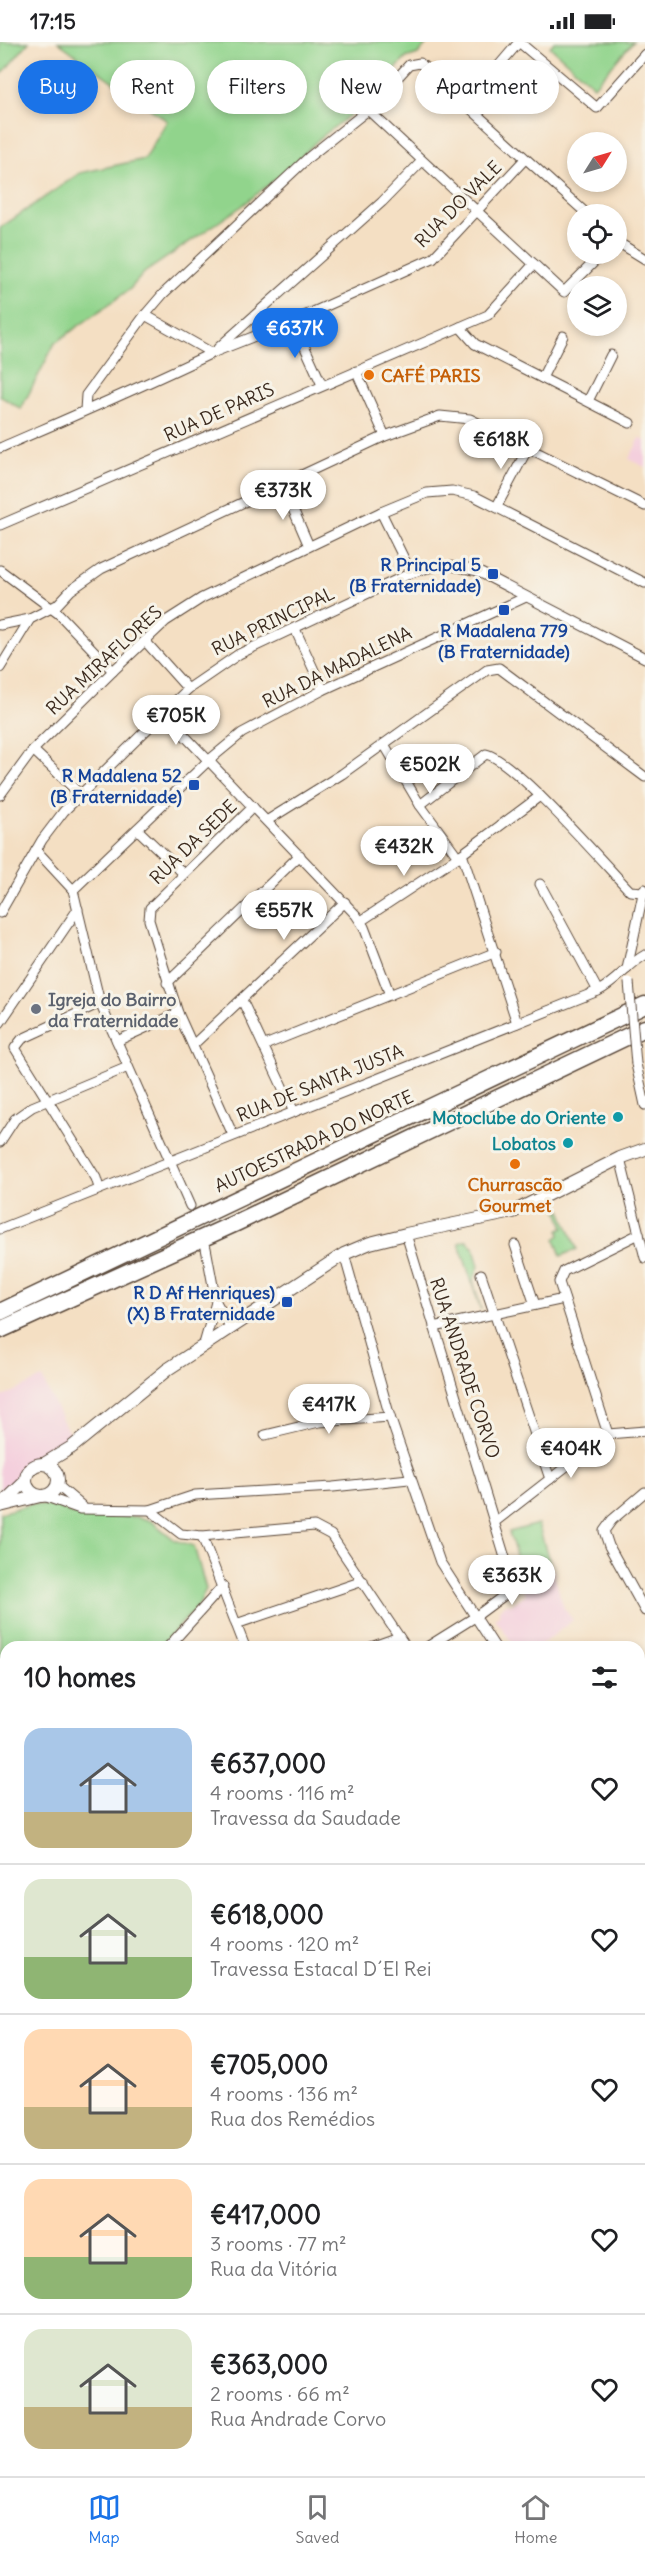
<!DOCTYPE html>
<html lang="en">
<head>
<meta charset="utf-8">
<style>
  :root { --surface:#fff; --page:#f6f6f6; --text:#202124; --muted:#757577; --line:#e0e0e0; --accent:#1a73e8 }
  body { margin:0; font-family:Delius,sans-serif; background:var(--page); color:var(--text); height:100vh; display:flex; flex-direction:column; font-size:22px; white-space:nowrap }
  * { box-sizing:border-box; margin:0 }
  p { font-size:20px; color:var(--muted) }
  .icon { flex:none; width:33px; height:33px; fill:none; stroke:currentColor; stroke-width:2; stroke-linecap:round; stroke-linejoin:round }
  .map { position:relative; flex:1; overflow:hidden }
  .side { position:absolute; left:0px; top:1599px; width:645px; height:836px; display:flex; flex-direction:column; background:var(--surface); border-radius:18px 18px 0 0; box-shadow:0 3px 9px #0003 }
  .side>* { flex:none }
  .banner { position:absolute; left:18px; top:18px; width:609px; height:54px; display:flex; gap:12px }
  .needle { width:39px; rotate:53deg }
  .tools { position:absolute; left:567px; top:90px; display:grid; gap:12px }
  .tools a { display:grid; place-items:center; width:60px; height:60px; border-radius:50%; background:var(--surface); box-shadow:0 3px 9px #0003; font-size:30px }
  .price { position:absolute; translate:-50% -51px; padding:0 14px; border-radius:21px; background:#fff; color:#222; font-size:20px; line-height:39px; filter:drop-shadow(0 2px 3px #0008) }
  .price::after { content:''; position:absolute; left:50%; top:36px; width:18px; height:14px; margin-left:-9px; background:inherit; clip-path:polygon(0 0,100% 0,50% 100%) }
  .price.current { background:var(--accent); color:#fff }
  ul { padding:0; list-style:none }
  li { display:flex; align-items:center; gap:18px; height:150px; padding:0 24px }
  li+li { border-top:2px solid var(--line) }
  li span { display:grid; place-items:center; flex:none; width:168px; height:120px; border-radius:18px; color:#555 }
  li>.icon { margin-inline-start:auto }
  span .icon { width:72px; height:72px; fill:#fffc; stroke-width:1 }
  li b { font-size:26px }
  h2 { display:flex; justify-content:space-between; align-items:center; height:72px; padding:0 24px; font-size:26px }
  .tag { padding:0 21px; border-radius:27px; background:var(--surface); box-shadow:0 3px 9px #0003; font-size:21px; line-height:54px }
  .tag.current { background:var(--accent); color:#fff }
  .status { display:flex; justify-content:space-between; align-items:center; height:42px; padding:0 30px; background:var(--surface); direction:ltr }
  .status svg { height:16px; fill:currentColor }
  .tabs { display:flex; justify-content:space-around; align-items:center; height:84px; border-top:2px solid var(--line); background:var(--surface); font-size:16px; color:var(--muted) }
  .tabs a { display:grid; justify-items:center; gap:3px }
  .tabs .current { color:var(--accent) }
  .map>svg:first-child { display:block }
</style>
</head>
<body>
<div class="status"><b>17:15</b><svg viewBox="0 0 49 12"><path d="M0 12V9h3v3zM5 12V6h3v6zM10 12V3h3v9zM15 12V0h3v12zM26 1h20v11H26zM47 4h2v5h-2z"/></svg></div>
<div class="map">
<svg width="645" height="2434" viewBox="0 0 645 2434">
  <rect width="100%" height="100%" fill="#f7f3e8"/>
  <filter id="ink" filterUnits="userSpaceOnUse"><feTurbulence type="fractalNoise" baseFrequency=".0167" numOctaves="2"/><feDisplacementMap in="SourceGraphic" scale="12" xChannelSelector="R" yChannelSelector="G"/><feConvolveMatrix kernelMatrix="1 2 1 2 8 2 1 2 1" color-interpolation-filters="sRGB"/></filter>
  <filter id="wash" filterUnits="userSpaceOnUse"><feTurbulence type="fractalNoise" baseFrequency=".008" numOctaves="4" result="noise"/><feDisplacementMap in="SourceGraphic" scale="24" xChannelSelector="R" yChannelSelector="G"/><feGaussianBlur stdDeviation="1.35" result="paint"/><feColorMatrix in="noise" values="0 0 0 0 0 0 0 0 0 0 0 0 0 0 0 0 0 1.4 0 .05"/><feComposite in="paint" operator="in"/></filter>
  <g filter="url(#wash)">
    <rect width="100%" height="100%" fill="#f4dfc3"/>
    <g fill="#f4cfdd">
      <polygon points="640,396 645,399 645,425 629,417"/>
      <polygon points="42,1336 71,1396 53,1410 37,1413 20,1426 20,1434 8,1452 0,1452 0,1356"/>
      <polygon points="552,1526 564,1566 573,1578 538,1605 515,1605 495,1576 500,1572 498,1568 508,1561 511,1563 526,1552 518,1541 530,1531"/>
      <polygon points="6,2041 6,2350 0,2351 0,2052"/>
      <polygon points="645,2238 645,2279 639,2281 639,2242"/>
    </g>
    <polygon fill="#d0bdcd" points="645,1816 645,2217 641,2216 639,2208 639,1819"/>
    <g fill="#91d48c" stroke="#667f55" stroke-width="1.5">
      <polygon points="0,0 29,0 0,34"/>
      <polygon points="58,0 429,0 418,12 406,16 362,64 320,96 288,127 242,164 144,231 130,247 55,301 21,367 0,354 0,186 80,131 145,117 167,79"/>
      <polygon points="554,0 633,0 594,44 550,5"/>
      <polygon points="561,1168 577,1207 561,1214 555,1197 560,1193 559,1188 564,1186 558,1169"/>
      <polygon points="467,1198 474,1207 479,1224 473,1239 481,1268 459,1201"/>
      <polygon points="32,1462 56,1464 72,1472 139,1475 151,1479 175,1498 194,1504 206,1547 199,1563 159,1605 6,1605 6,2041 0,2052 0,1471"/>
      <polygon points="538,1482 550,1521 521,1530 509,1490"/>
    </g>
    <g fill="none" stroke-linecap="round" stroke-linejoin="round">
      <g stroke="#73baeb" stroke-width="3">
        <polyline points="639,2348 645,2346"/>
        <polyline points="319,2434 339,2428"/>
      </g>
    </g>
  </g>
  <g filter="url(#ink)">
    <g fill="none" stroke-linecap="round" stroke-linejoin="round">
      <g stroke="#574537" stroke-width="11">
        <g id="minor">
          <polyline points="519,0 597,66 645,12"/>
          <polyline points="466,62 519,0"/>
          <polyline points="368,68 564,250 602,212"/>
          <polyline points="616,199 645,217"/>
          <polyline points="145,273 163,252 309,115 368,68 409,23 420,21 587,172"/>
          <polyline points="293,279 322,343"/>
          <polyline points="460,285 475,302 630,381"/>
          <polyline points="218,306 382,160 422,119"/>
          <polyline points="212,311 293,279 433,216 525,117"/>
          <polyline points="356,329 385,394"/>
          <polyline points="542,336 563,294"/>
          <polyline points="588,359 611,313"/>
          <path d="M0,406C71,375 142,345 212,311L145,273L86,353L85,368"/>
          <polyline points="283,444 309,504"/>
          <polyline points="497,464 528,406"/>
          <polyline points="381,470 411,531"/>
          <polyline points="0,483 488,273 534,222"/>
          <polyline points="0,528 59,572 113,629"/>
          <polyline points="0,583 30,577"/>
          <polyline points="295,587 323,648"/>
          <polyline points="145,599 188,647"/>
          <polyline points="0,626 30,577 57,563 71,548 101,527 385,394 440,374 470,377 645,464"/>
          <polyline points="163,671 356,873 364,885 390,953"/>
          <polyline points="384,702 420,763 458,815"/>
          <polyline points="33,708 81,753"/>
          <polyline points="0,753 33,708 113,629 166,579 202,556 381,470 427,451 452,449 474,454 645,541"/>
          <path d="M420,763L486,712C515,719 604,822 630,849L643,850"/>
          <polyline points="268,778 342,732 487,628 499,626 645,735"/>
          <polyline points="137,787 183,831"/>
          <polyline points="36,808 73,848 100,961 190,1164"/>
          <polyline points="462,812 517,981"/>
          <polyline points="540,842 598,949"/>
          <polyline points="73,848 208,719 242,691 323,648 526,555"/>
          <path d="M0,871L42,798L64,769L188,647L239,612L411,531C438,522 449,522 477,529L645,616"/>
          <polyline points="361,879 458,815 540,754"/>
          <polyline points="627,927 644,847"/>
          <polyline points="167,941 300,813"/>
          <polyline points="242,958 294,1070"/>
          <polyline points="0,981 78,867"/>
          <polyline points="117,999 178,971"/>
          <polyline points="194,1002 345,860"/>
          <polyline points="265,1003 496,910"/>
          <polyline points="636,1022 645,1063"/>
          <polyline points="233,1093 178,971 149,878 150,866 253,765"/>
          <polyline points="0,1100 15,1077 32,1065 128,1025"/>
          <polyline points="620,1116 645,1216"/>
          <polyline points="99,1146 96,1136 15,1006 22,997 100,961"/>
          <path d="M0,1187L598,949C617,940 628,922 645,913"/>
          <polyline points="406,1192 510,1532 506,1552 475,1575 427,1605"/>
          <polyline points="515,1203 535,1263"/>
          <polyline points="206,1206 216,1260 231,1286"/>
          <polyline points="344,1212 390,1375 440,1520 495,1605"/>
          <polyline points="481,1232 550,1437"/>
          <polyline points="434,1285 564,1257"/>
          <polyline points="204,1302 216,1260"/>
          <polyline points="608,1392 559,1240 564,1229 639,1192"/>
          <polyline points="265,1393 319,1380 390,1375"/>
          <polyline points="57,1443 82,1464"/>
          <polyline points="645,1450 612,1478 604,1489 609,1504 645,1569"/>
          <polyline points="44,1454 80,1467 150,1468 181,1492 202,1494 314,1484 331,1493 406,1605"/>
          <polyline points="150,1468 195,1453 333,1445 409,1437"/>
          <polyline points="496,1479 608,1392 645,1389"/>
          <polyline points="202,1494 245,1605"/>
          <polyline points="236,1582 363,1539"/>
          <polyline points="168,1605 223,1544"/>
          <polyline points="371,1605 399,1595"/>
          <polyline points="639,1764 645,1762"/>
          <polyline points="58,2434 78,2428"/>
        </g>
      </g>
      <g stroke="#574537" stroke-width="14">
        <g id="tertiary">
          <polyline points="44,1422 72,1405 168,1327 344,1212 370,1201 406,1192 513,1170 620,1116 645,1107"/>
          <circle cx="42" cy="1438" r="16"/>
          <polyline points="1,1463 26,1439"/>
          <polyline points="0,1464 40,1454"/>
        </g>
      </g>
      <g stroke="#574537" stroke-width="17">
        <g id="primary">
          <polyline points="639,2232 645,2228"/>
          <polyline points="0,2360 6,2360"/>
        </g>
      </g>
      <g stroke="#574537" stroke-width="19">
        <g id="motorway">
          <polyline points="0,1270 645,963"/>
          <polyline points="0,1288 236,1181 645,986"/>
        </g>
      </g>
      <use href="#minor" stroke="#fff" stroke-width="9"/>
      <use href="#tertiary" stroke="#fff" stroke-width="12"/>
      <use href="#primary" stroke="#fff" stroke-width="15"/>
      <use href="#motorway" stroke="#fff" stroke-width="16"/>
      <g stroke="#3b2a1e" stroke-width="3" stroke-dasharray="9 4.5" stroke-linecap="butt">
        <polyline points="639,2304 645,2302"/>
        <polyline points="639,2319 645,2317"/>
        <polyline points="639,2409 645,2408"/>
        <polyline points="156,2434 176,2428"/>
        <polyline points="177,2434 198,2428"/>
        <polyline points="212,2434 232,2428"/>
        <polyline points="235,2434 255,2428"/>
        <polyline points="549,2434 569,2428"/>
      </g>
      <g stroke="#574537" stroke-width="11" stroke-linecap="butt">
        <polyline id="minor-bridge" points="629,940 636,1022"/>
      </g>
      <use href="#minor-bridge" stroke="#fff" stroke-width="9"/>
    </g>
  </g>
  <g fill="#e8710a" stroke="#f7f3e8" stroke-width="2">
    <circle cx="369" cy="333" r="6"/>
    <circle cx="515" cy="1122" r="6"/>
  </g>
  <g fill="#1a4fb4" stroke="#f7f3e8" stroke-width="2">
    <rect x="487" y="526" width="12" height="12" rx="3"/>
    <rect x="498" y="562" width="12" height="12" rx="3"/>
    <rect x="188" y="737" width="12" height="12" rx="3"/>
    <rect x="281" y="1254" width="12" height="12" rx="3"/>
  </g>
  <circle fill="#6b7280" stroke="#f7f3e8" stroke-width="2" cx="36" cy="967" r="6"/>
  <g fill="#0f9aa8" stroke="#f7f3e8" stroke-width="2">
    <circle cx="618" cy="1075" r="6"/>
    <circle cx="568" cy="1101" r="6"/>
  </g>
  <g text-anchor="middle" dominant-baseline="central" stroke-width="6" stroke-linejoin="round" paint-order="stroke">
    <g font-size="18" fill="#3b2a1e" stroke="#f7f3e8">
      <text transform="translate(458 162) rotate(-45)">RUA DO VALE</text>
      <text transform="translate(219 370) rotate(-24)">RUA DE PARIS</text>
      <text transform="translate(273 579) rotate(-26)">RUA PRINCIPAL</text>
      <text transform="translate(104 618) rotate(-43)">RUA MIRAFLORES</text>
      <text transform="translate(337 625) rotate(-26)">RUA DA MADALENA</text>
      <text transform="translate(193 800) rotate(-44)">RUA DA SEDE</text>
      <text transform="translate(320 1041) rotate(-22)">RUA DE SANTA JUSTA</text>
      <text transform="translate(314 1099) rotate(-25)">AUTOESTRADA DO NORTE</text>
      <text transform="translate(465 1326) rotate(72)">RUA ANDRADE CORVO</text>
    </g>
    <g font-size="18" font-weight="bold" fill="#c56008" stroke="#f7f3e8" text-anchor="start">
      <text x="381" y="333">CAFÉ PARIS</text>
      <text x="515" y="1142" text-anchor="middle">Churrascão<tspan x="515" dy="21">Gourmet</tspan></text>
    </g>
    <g font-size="18" font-weight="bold" fill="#164399" stroke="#f7f3e8" text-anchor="end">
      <text x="481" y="522">R Principal 5<tspan x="481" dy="21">(B Fraternidade)</tspan></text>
      <text x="504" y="588" text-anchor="middle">R Madalena 779<tspan x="504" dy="21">(B Fraternidade)</tspan></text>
      <text x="182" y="733">R Madalena 52<tspan x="182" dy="21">(B Fraternidade)</tspan></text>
      <text x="275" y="1250">R D Af Henriques)<tspan x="275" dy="21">(X) B Fraternidade</tspan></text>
    </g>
    <g font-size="18" font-weight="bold" fill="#5b616d" stroke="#f7f3e8" text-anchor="start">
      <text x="48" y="957">Igreja do Bairro<tspan x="48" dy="21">da Fraternidade</tspan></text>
    </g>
    <g font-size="18" font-weight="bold" fill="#0d838f" stroke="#f7f3e8" text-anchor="end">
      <text x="606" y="1075">Motoclube do Oriente</text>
      <text x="556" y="1101">Lobatos</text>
    </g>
  </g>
</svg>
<div class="tools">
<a><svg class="needle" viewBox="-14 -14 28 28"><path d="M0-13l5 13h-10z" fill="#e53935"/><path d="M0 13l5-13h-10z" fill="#757577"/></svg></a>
<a><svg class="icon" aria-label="locate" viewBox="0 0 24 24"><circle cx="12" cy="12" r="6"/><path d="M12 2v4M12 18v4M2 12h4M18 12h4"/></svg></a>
<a><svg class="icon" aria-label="layers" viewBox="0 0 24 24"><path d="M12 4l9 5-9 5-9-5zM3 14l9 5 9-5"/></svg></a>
</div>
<b class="price current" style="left:295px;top:317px">€637K</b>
<b class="price" style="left:501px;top:428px">€618K</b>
<b class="price" style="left:283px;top:479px">€373K</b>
<b class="price" style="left:176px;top:704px">€705K</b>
<b class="price" style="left:430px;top:753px">€502K</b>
<b class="price" style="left:404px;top:835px">€432K</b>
<b class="price" style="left:284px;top:899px">€557K</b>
<b class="price" style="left:329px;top:1393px">€417K</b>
<b class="price" style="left:571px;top:1437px">€404K</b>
<b class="price" style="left:512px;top:1564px">€363K</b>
<div class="banner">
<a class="tag current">Buy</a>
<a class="tag">Rent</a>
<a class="tag">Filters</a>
<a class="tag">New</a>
<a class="tag">Apartment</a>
</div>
<section class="side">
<h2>10 homes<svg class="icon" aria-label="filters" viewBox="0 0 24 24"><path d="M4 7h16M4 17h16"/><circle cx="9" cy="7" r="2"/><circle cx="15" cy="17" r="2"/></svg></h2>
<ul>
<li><span style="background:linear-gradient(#a9c7e8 70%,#c2b280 0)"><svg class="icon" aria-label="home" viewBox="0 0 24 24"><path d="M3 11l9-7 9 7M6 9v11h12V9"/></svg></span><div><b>€637,000</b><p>4 rooms · 116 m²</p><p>Travessa da Saudade</p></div><svg class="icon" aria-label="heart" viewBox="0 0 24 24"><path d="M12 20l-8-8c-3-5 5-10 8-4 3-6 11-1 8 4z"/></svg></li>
<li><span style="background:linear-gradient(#dfe7d0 65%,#8fb573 0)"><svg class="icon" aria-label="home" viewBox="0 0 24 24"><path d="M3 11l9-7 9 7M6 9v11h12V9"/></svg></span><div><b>€618,000</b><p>4 rooms · 120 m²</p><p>Travessa Estacal D´El Rei</p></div><svg class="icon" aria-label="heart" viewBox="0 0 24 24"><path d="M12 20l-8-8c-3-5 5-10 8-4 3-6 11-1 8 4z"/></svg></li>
<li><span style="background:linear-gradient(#ffd9b3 65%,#c2b280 0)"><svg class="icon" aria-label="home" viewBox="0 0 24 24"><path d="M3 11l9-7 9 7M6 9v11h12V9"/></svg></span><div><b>€705,000</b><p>4 rooms · 136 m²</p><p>Rua dos Remédios</p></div><svg class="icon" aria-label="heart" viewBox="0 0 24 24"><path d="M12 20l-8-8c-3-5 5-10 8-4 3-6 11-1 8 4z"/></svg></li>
<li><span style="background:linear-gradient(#ffd9b3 65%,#8fb573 0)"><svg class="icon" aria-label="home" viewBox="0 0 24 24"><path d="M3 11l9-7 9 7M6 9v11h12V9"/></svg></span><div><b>€417,000</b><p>3 rooms · 77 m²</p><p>Rua da Vitória</p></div><svg class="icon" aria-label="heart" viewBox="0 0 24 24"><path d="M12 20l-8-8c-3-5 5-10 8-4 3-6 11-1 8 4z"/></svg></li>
<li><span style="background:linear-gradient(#dfe7d0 65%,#c2b280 0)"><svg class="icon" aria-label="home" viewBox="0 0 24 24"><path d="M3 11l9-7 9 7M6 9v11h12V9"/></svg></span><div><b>€363,000</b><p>2 rooms · 66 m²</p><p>Rua Andrade Corvo</p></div><svg class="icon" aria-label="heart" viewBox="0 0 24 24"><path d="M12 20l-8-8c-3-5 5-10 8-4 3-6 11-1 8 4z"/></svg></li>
</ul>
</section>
</div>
<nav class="tabs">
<a class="current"><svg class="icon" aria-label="map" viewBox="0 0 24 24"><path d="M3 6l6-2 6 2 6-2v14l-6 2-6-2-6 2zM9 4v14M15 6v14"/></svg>Map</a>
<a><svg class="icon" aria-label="saved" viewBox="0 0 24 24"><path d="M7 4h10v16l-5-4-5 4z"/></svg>Saved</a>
<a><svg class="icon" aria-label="home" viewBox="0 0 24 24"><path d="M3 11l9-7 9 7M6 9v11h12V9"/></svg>Home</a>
</nav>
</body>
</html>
